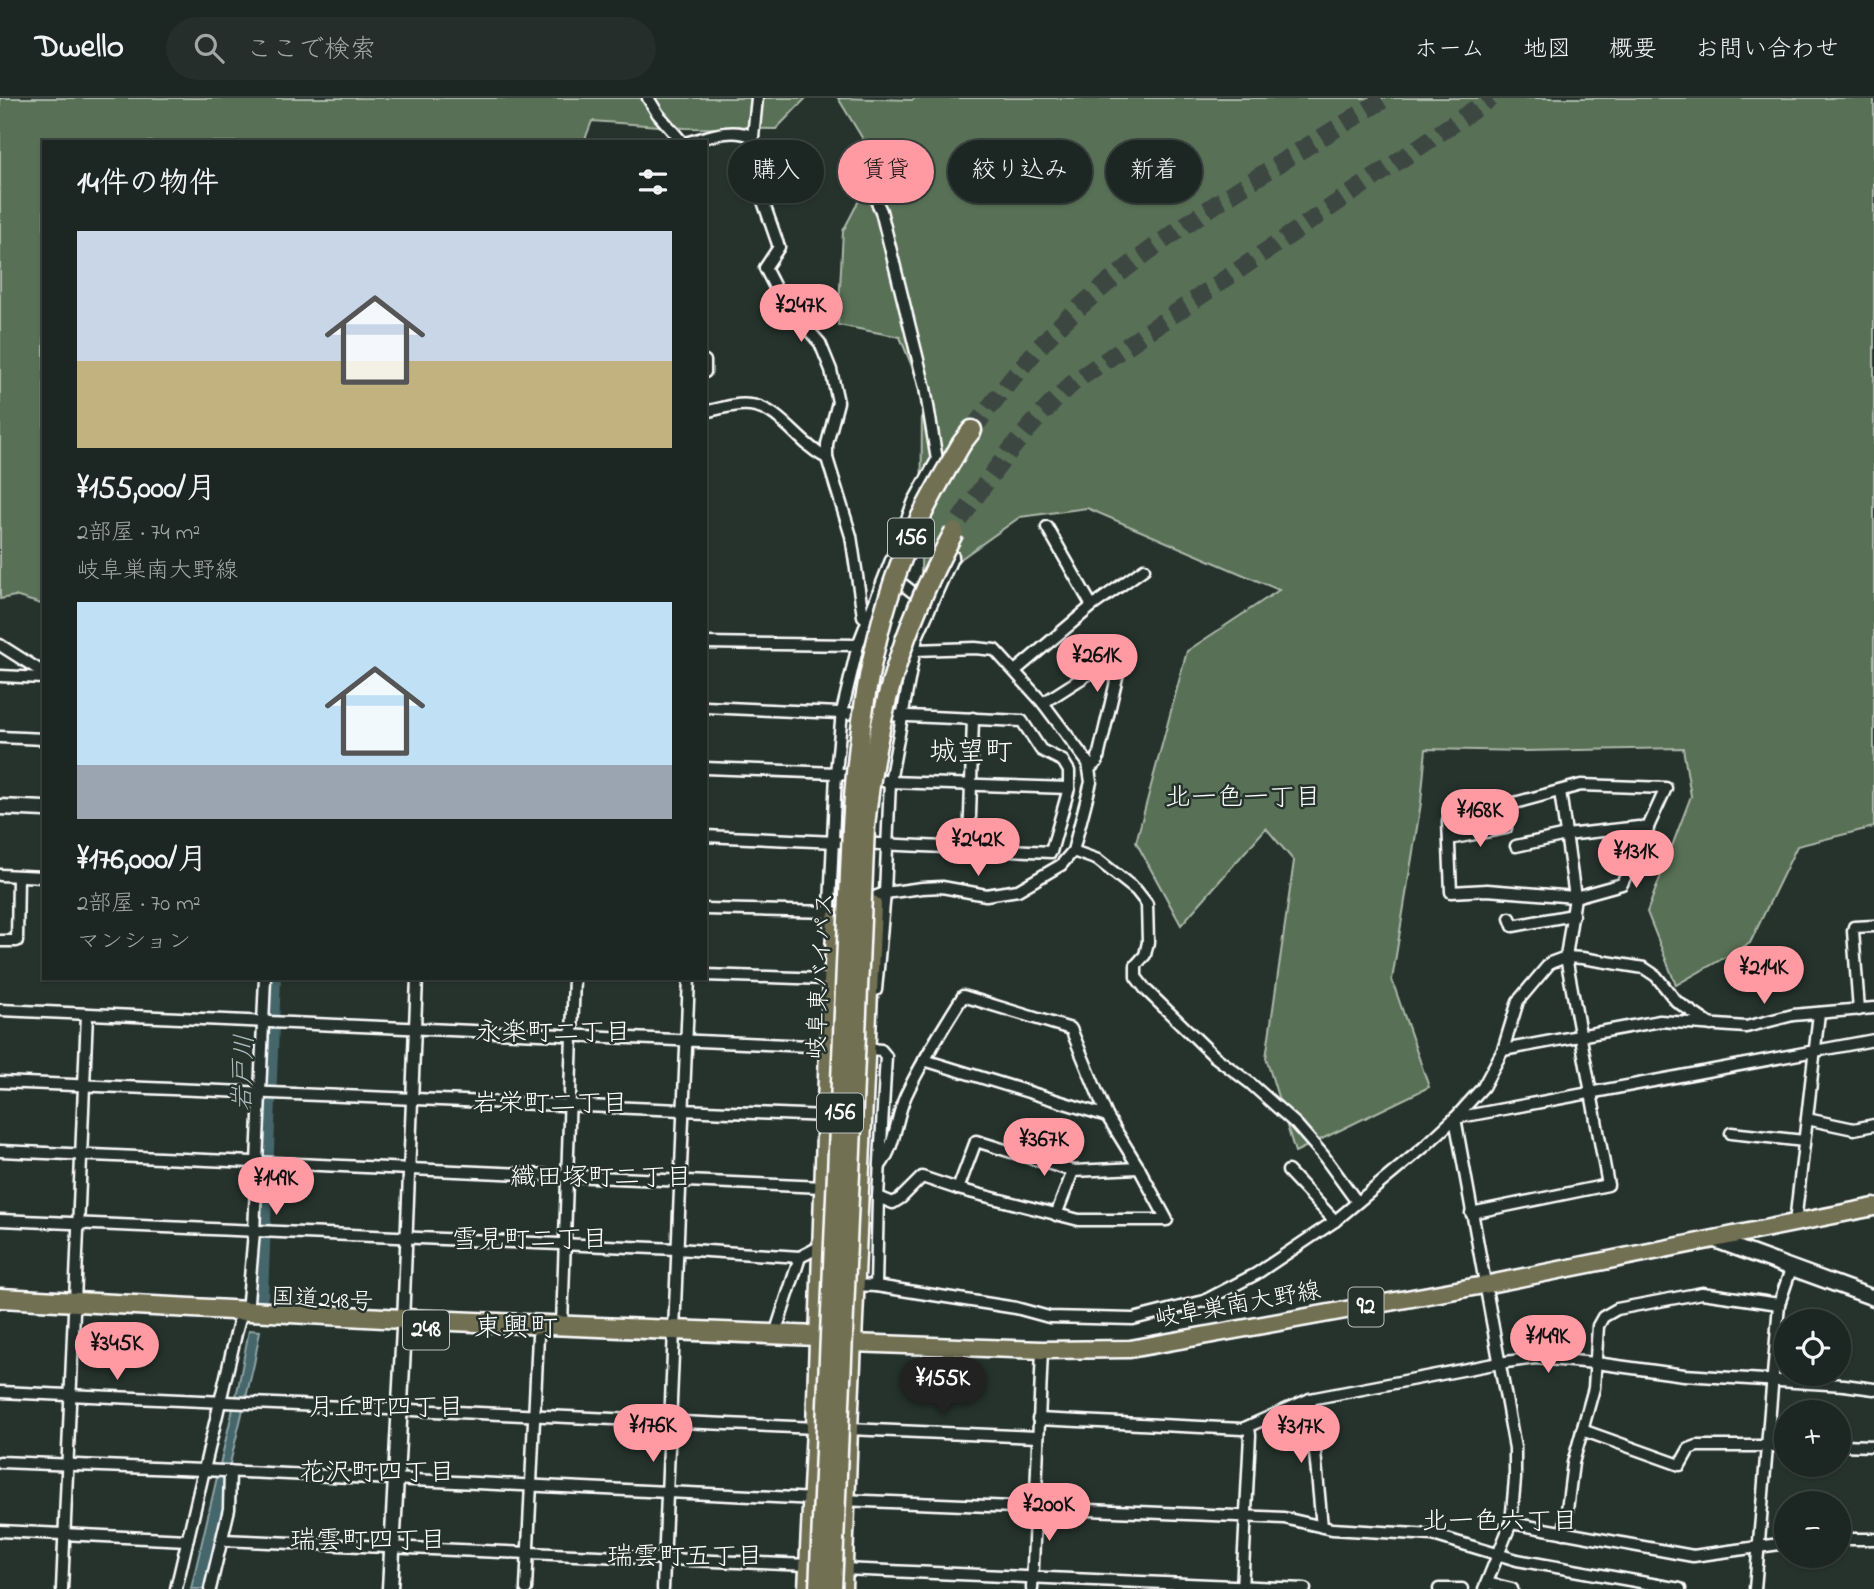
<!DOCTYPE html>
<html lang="ja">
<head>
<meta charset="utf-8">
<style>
  :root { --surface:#1c2622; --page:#252e2a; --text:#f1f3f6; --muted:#a0a5a5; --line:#3a4340; --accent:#ff9aa2 }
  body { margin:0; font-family:"Indie Flower","Klee One",sans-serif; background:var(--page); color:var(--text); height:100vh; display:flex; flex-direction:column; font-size:26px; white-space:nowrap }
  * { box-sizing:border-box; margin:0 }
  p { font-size:23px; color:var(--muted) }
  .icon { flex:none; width:38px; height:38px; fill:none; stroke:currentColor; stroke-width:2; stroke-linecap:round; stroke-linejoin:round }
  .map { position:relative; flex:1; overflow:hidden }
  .drawer { position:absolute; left:42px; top:42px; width:665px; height:840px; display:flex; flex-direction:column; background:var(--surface); border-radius:0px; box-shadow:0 2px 5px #0004,0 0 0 2px var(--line) }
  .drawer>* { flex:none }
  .banner { position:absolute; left:728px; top:42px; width:665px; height:63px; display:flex; gap:14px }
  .buttons { position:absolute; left:1774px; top:1211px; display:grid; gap:14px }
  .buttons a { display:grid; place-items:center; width:77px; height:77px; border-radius:50%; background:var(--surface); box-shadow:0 2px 5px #0004,0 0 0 2px var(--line); font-size:35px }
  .price { position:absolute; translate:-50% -60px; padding:0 16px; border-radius:24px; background:var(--accent); color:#111; font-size:23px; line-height:46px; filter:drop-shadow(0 2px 4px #0008) }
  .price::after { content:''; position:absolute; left:50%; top:42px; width:21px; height:16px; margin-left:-10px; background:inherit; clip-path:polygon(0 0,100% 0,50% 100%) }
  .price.active { background:#222; color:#fff }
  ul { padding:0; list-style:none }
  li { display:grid; align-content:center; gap:14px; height:371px; padding:0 35px }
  li span { display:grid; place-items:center; height:217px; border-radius:0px; color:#555 }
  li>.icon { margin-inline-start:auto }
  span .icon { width:126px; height:126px; fill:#fffc; stroke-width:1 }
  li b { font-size:30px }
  h2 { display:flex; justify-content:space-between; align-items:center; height:84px; padding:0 35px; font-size:30px }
  .tag { padding:0 24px; border-radius:32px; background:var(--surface); box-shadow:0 2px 5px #0004,0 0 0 2px var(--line); font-size:24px; line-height:63px }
  .tag.active { background:var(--accent); color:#111 }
  header { display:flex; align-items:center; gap:42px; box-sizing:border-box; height:98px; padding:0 35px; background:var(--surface); border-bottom:2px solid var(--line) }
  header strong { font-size:33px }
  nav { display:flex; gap:38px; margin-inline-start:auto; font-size:24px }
  .search { width:490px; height:63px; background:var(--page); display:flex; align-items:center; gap:18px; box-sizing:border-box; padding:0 24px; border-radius:38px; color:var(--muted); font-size:26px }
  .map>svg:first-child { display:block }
</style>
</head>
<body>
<header>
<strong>Dwello</strong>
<div class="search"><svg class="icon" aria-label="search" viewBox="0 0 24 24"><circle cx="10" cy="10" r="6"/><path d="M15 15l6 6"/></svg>ここで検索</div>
<nav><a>ホーム</a><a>地図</a><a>概要</a><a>お問い合わせ</a></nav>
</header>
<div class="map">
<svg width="1874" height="1491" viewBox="0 0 1874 1491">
  <rect width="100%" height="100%" fill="#26332d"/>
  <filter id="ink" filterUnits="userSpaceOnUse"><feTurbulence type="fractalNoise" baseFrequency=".0143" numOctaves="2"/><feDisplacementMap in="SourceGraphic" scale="14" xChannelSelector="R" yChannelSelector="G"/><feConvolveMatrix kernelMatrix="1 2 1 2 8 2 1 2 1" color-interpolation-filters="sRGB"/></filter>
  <g filter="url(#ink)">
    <g fill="#597156" stroke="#acb8aa" stroke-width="2">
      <polygon points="0,0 806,0 776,31 685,30 592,23 584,44 44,44 44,507 15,498 0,501"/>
      <polygon points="838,0 913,2 914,0 1874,0 1874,729 1797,748 1750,845 1676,887 1647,814 1691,698 1683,650 1526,653 1426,651 1421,705 1392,882 1429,989 1295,1054 1266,960 1294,763 1266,730 1181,827 1136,744 1187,553 1279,492 1087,410 1020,419 921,489 922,293 900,239 838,227 843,133 878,66"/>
    </g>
    <polygon fill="#44666b" stroke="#8fa3a6" stroke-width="2" points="249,1232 260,1233 254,1266 227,1378 225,1410 207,1491 191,1491 239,1285"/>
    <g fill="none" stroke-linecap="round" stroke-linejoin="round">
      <polyline stroke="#44666b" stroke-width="16" points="260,1198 273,880"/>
      <g stroke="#3c4742" stroke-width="18" stroke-dasharray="18 9" stroke-linecap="butt">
        <path d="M972,332C1003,291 1035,250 1073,215C1167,130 1279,66 1386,0"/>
        <path d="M960,422C996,368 1027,328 1074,284L1491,0"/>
      </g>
      <g stroke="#fff" stroke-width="15">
        <g id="street">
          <polyline points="648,0 658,16 682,44"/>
          <polyline points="757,0 753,39 757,86 779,149 765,170 781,201 820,245 831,272 838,304 827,346 827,360 851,438 863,518 868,522"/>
          <path d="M689,44C710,38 733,29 753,39"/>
          <polyline points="705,263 705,274"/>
          <path d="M705,314C719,311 735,305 750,307C781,310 799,347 827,360"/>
          <polyline points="1047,429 1092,508"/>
          <polyline points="892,478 924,503"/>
          <polyline points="705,545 858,547"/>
          <polyline points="0,547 44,575"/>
          <polyline points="1015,573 1092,508 1144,471"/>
          <polyline points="0,578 44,580"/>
          <polyline points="1043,605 1101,568 1107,556 1122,558 1097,664 1090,670"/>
          <polyline points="705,609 1022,623 1041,652 1063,663 1069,673 1069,690 1051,754 705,738"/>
          <polyline points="0,639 44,641"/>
          <polyline points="705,670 836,675 890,684 1069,690"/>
          <polygon points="1581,687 1666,690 1622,786 1575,799 1487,792 1451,794 1448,723"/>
          <polyline points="1449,741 1506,730"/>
          <polyline points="1516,748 1566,737 1639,729 1648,731"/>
          <polyline points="969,750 973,620"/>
          <polyline points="1073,753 1098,762 1136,792 1147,806 1148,844 1145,857 1136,867 1136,879 1146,892 1214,958 1250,985 1296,1026 1323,1057 1357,1104"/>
          <polyline points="0,777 44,779"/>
          <polyline points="864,803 885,795 922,790 942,789 986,797 1018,792 1061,767 1073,753 1091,684 1088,665 1043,605 995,552 975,550 915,552"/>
          <polyline points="705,811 834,814"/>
          <polyline points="1510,820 1513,828 1573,817"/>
          <polyline points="829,830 836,675 842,614 858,547 914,403 937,362 925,290 881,113 875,100 860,83"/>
          <polyline points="0,843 17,843 18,778"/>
          <polyline points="705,877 826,881"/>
          <polyline points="876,892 885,795 890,684 917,539 953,458"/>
          <polyline points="0,912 832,949"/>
          <polyline points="1859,912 1853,833 1854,829 1874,828"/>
          <polyline points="861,950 881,952 886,958 878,1099 876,1188"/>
          <polyline points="1503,952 1660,923 1746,929 1793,917 1874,910"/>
          <polyline points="924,962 1107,1018"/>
          <polyline points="0,984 827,1018"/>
          <polyline points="1455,1020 1515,1350 1515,1381 1511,1425 1484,1491"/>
          <polyline points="1455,1020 1874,942"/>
          <polyline points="1807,1021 1854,1031 1874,1027"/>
          <polyline points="1731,1035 1804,1043"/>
          <polyline points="0,1053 823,1089"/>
          <polyline points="1288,1073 1335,1123"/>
          <polyline points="958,1091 976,1043 1073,1073 1139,1070"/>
          <path d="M878,1099L893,1105L901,1100L922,1079L958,1091L1079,1122H1167L1139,1070L1107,1018L1071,931L963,898C943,930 922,963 906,997C895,1021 896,1048 880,1068"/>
          <polyline points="1471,1115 1608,1087 1566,859 1575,799 1560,693"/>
          <polyline points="1056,1117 1073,1073"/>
          <polyline points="0,1122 677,1151 800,1159"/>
          <polyline points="1795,1125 1819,915"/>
          <polyline points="854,1187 876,1188 1016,1210 1049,1219 1133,1221 1204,1203 1256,1176 1335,1123 1424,1049 1455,1020 1483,989 1503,952 1518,903 1550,865 1566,859 1582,860 1644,870 1656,878 1676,903 1711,927"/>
          <polyline points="75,1204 87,916"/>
          <polyline points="403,1224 417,880"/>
          <polyline points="562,1227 574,880"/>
          <polyline points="775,1236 800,1159 821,1148"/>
          <polyline points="0,1294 816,1330"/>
          <polyline points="1310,1301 1322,1429"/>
          <polyline points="1038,1321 1242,1331 1310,1301 1499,1265 1535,1260 1596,1265 1684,1277 1844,1287 1874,1291"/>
          <polyline points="848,1331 1037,1339"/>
          <polyline points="1582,1332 1680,1367 1689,1351 1697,1348 1787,1348"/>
          <polyline points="1839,1347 1874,1348"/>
          <polyline points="0,1364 203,1372 816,1401"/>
          <polyline points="841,1402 1284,1420 1332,1431 1433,1437 1517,1462 1680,1491"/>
          <polyline points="1511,1425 1693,1458 1787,1445"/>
          <polyline points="0,1433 187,1442"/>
          <polyline points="1564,1435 1573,1365 1594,1290 1598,1228 1603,1219 1617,1211 1702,1195 1779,1206"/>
          <polyline points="1839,1441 1874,1441"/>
          <polyline points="222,1442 808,1467"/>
          <polyline points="843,1471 1305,1491"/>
          <polyline points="1487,1485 1512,1491"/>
          <polyline points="62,1491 74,1214"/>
          <polyline points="176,1491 239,1223 248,1203 254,1134 265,880"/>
          <polyline points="210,1491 229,1411 230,1373"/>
          <polyline points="526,1491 538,1238"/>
          <polyline points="663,1491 689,880"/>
          <polyline points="1032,1491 1042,1252"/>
          <polyline points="1242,1491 1250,1337 1249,1330"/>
          <polyline points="1439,1491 1462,1491"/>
          <polyline points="1755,1491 1779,1206 1791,1171"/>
        </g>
      </g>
      <g stroke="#fff" stroke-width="19">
        <g id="secondary">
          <polyline points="0,709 44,711"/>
          <polyline points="1715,1142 1874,1200"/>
          <polyline points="390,1491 404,1231"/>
        </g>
      </g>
      <g stroke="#fff" stroke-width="21">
        <polyline id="primary" points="852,1245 1042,1252 1130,1251 1484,1187 1874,1109"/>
      </g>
      <g stroke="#fff" stroke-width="23">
        <g id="highway">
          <polyline points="962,345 972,332"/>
          <polyline points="0,1200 403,1221 818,1238 852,1245"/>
          <polyline points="808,1491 816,1330 829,949 837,820"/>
          <polyline points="842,1491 848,1331 872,807"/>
        </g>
      </g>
      <use href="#street" stroke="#26332d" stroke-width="10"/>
      <use href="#secondary" stroke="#26332d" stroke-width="14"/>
      <use href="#primary" stroke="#716f52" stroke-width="16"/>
      <use href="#highway" stroke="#716f52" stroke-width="18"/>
      <g stroke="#fff" stroke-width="23" stroke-linecap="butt">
        <g id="highway-bridge">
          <path d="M819,1491L852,729C858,628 871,527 913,435C927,404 945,374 962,345"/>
          <path d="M832,1491L865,729C876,619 901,531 954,434"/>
        </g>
      </g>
      <use href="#highway-bridge" stroke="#716f52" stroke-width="18"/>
    </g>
  </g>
  <g text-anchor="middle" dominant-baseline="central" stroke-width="5" stroke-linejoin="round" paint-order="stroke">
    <g fill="#26332d" stroke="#bec2c0" stroke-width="2">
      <rect x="888" y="420.5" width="46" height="39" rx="5"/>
      <rect x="817" y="995.5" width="46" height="39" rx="5"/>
      <rect x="1348.5" y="1189.5" width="35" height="39" rx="5"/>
      <rect x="403" y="1212.5" width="46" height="39" rx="5"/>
    </g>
    <g font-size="23" font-weight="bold" fill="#fff">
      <text x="911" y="440">156</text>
      <text x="840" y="1015">156</text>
      <text x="1366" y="1209">92</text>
      <text x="426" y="1232">248</text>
    </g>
    <g font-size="24" fill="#fff" stroke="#26332d">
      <text transform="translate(822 878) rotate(-87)">岐阜東バイパス</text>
      <text transform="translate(322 1203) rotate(3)">国道248号</text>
      <text transform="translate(1238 1208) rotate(-10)">岐阜巣南大野線</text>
    </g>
    <g font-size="26" fill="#fff" stroke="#26332d">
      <text x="1243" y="701">北一色一丁目</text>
      <text x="553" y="936">永楽町二丁目</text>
      <text x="550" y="1007">岩栄町二丁目</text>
      <text x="601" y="1081">織田塚町二丁目</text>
      <text x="530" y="1143">雪見町二丁目</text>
      <text x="386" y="1311">月丘町四丁目</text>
      <text x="377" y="1376">花沢町四丁目</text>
      <text x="1500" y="1425">北一色六丁目</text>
      <text x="368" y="1444">瑞雲町四丁目</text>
      <text x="685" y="1460">瑞雲町五丁目</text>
    </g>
    <g font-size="26" font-style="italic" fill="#abbabc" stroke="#26332d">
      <text transform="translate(245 975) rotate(-88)">岩戸川</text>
    </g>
    <g font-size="28" fill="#fff" stroke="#26332d">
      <text x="971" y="655">城望町</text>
      <text x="516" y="1231">東興町</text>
    </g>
  </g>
</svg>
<div class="buttons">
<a><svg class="icon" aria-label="locate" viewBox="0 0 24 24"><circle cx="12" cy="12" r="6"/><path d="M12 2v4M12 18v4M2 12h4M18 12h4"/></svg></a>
<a>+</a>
<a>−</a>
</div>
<b class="price" style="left:801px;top:246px">¥247K</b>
<b class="price" style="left:1097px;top:596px">¥261K</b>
<b class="price" style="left:1480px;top:751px">¥168K</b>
<b class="price" style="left:978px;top:780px">¥242K</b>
<b class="price" style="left:1636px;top:792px">¥131K</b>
<b class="price" style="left:1764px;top:908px">¥214K</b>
<b class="price" style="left:1044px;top:1080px">¥367K</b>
<b class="price" style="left:276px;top:1119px">¥149K</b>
<b class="price" style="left:1548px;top:1277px">¥149K</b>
<b class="price" style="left:117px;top:1284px">¥345K</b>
<b class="price active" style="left:943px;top:1319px">¥155K</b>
<b class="price" style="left:653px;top:1366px">¥176K</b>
<b class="price" style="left:1301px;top:1367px">¥317K</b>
<b class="price" style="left:1049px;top:1445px">¥200K</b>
<div class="banner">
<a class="tag">購入</a>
<a class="tag active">賃貸</a>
<a class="tag">絞り込み</a>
<a class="tag">新着</a>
</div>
<section class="drawer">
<h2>14件の物件<svg class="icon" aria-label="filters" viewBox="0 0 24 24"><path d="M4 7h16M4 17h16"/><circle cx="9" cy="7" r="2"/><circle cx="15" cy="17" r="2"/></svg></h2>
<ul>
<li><span style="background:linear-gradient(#c9d6e8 60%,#c2b280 0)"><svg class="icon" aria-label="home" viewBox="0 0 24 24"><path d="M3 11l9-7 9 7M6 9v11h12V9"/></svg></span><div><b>¥155,000/月</b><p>2部屋 · 74 m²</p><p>岐阜巣南大野線</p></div></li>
<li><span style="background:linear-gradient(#bfe0f5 75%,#9aa5b1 0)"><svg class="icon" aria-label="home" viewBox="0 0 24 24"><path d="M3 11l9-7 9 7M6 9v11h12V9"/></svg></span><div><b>¥176,000/月</b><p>2部屋 · 70 m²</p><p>マンション</p></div></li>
</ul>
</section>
</div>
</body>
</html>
